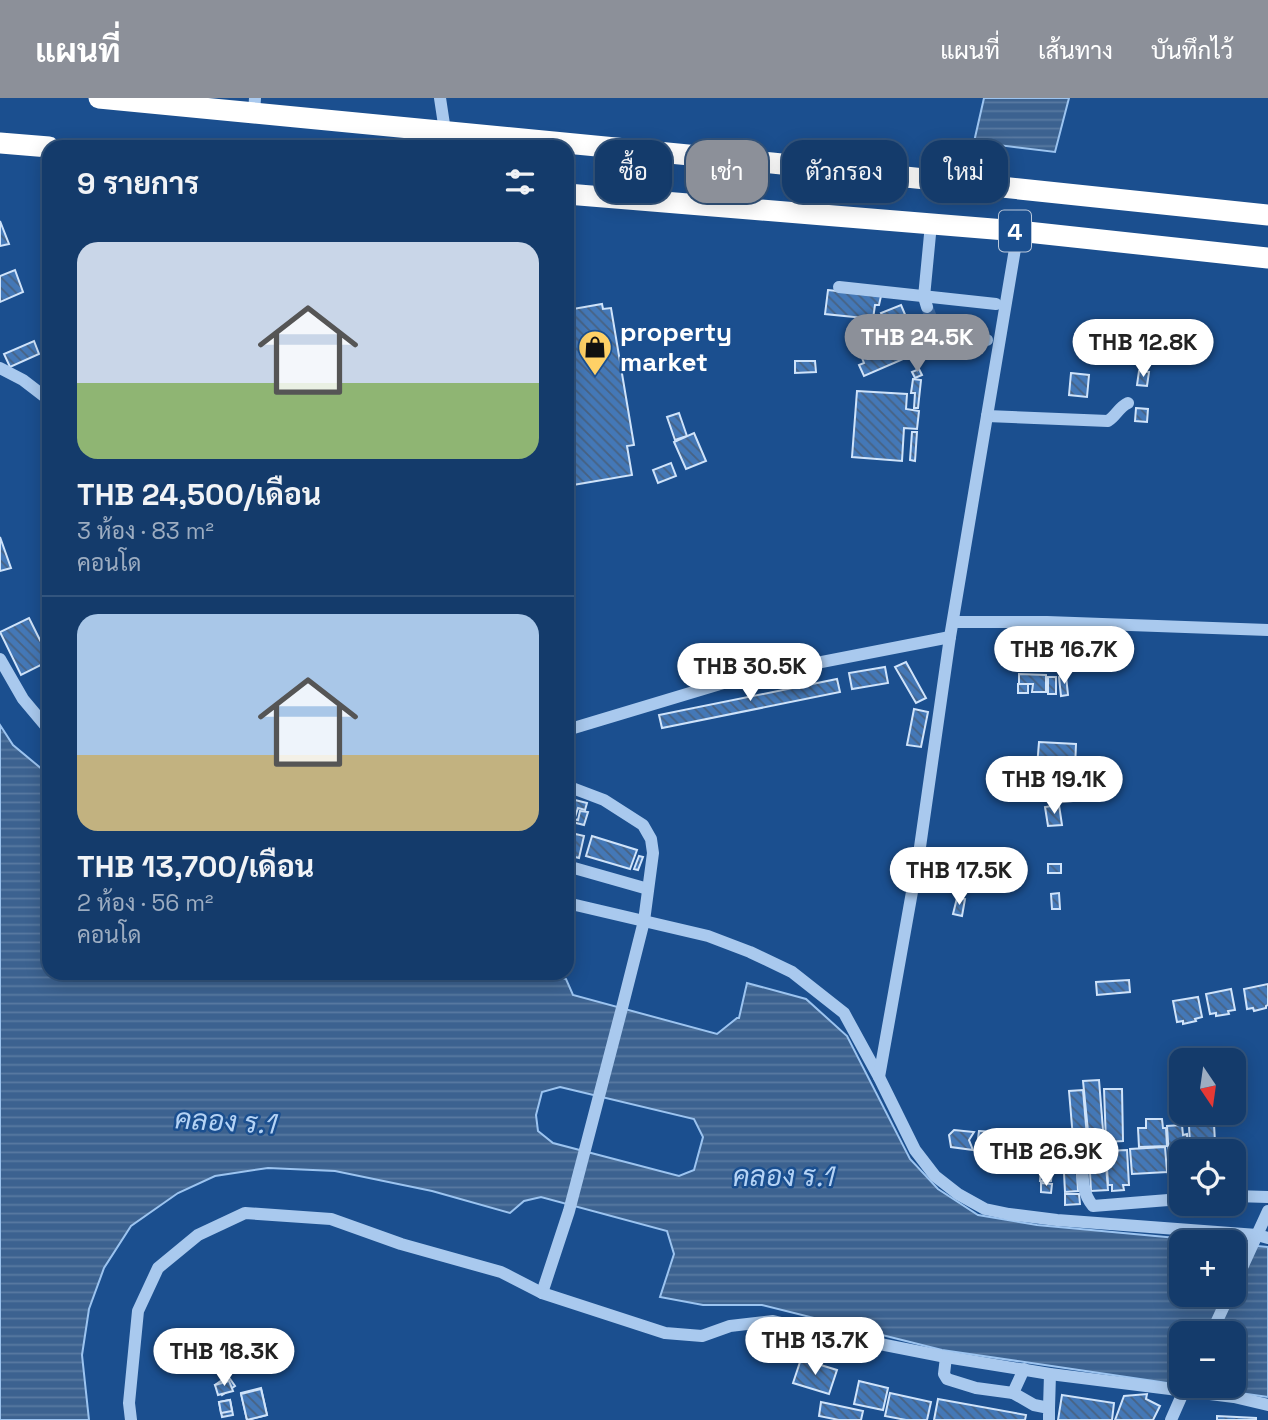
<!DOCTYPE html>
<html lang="th">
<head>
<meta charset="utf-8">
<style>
  :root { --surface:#143b6b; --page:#1d4271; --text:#f1f3f6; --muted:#9dadc1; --line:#33557e; --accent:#8c9099 }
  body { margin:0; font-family:"Space Grotesk",Sarabun,sans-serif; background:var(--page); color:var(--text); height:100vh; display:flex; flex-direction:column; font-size:26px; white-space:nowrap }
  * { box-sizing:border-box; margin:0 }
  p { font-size:23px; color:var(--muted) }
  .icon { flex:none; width:38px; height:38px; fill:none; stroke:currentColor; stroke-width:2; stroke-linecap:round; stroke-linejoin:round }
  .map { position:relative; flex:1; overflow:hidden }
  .drawer { position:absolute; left:42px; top:42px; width:532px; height:840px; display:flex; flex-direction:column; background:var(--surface); border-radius:21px; box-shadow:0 4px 18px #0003,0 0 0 2px var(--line) }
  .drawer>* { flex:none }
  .banner { position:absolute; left:595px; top:42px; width:567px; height:63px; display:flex; gap:14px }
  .needle { width:46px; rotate:167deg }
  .fabs { position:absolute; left:1169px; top:950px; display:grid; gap:14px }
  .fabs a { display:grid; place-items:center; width:77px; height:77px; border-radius:14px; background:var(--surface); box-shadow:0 4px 18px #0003,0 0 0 2px var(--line); font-size:35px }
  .price { position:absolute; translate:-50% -60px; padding:0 16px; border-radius:24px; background:#fff; color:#222; font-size:23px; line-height:46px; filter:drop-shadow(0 2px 4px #0008) }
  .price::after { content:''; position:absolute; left:50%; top:42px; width:21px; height:16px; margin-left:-10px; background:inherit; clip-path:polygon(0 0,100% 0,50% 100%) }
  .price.active { background:var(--accent); color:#fff }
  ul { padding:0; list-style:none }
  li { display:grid; align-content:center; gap:14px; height:371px; padding:0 35px }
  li+li { border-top:2px solid var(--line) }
  li span { display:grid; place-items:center; height:217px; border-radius:21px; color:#555 }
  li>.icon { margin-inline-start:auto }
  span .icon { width:126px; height:126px; fill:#fffc; stroke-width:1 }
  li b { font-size:30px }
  h2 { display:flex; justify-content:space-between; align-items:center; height:84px; padding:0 35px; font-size:30px }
  .pill { padding:0 24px; border-radius:21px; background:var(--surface); box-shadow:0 4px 18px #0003,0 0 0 2px var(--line); font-size:24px; line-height:63px }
  .pill.active { background:var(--accent); color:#fff }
  header { display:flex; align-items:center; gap:42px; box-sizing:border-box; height:98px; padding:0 35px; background:var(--accent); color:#fff }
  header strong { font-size:33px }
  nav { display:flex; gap:38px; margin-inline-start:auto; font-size:24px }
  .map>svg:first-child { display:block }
</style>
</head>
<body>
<header>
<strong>แผนที่</strong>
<nav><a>แผนที่</a><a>เส้นทาง</a><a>บันทึกไว้</a></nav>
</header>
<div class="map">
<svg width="1268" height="1322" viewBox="0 0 1268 1322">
  <defs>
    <pattern id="water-rules" width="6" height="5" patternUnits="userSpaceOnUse" patternTransform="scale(1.75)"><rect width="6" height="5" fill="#3c6290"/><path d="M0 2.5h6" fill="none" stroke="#597aa1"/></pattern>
    <pattern id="building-back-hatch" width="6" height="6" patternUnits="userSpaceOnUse" patternTransform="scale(1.75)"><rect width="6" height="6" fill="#4478b7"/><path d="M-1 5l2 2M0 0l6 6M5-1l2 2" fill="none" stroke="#486282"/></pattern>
  </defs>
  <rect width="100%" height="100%" fill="#1b4f8f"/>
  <g fill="url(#water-rules)" stroke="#9cc4f0" stroke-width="2" fill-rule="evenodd">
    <polygon points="984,0 1069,0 1055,54 974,44"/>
    <path d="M0,627L13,647L49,677V875H548L566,881L573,897L717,936L737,920H739L747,885L806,901L847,938L910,1061L938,1091L978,1117L1037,1127L1220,1144H1181V1197H1234V1146L1268,1149V1299L1191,1288H1234V1236H1181V1287L942,1252L762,1207H703L660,1199L674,1156L667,1133L541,1099L524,1103L510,1115L432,1093L335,1073L268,1070L215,1078L178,1095L131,1128L104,1170L89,1211L82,1257L89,1322H0ZM560,989L694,1021L703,1039L694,1072L679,1078L553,1045L538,1033L536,1017L542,994Z"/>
  </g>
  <g fill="url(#building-back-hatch)" stroke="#cfe3fa" stroke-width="2">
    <polygon points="0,123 9,146 0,148"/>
    <polygon points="15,172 23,194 0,204 0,178"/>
    <polygon points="828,192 881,198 879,207 875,207 873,221 825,216"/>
    <polygon points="602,206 603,211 611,210 634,347 627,348 632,377 567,388 567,212"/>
    <polygon points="901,207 912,233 884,242 878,228 886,225 881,215"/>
    <polygon points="919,241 924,252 864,278 859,267 864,265 860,255 889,243 893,252"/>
    <polygon points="34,243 39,256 10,269 4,256"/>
    <polygon points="795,263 815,263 816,274 795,275"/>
    <polygon points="919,271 922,277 915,280 912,274"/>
    <polygon points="1139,273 1149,274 1147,288 1137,287"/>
    <polygon points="1071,275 1089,277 1087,299 1069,297"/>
    <polygon points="913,281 921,282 918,310 914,310 915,295 911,295"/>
    <polygon points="857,293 907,296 906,311 919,313 917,331 904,330 902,363 852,359"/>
    <polygon points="1136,310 1148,311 1147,324 1135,323"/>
    <polygon points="679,315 687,338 675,342 667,319"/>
    <polygon points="912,334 917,334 915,363 910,362"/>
    <polygon points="694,335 706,363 686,371 674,344"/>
    <polygon points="671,365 676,378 658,385 653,372"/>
    <polygon points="0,439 11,470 0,473"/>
    <polygon points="29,520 49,560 49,563 21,577 0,534"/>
    <polygon points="906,564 926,600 916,605 895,569"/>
    <polygon points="885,569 888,585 852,591 849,575"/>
    <polygon points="1019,576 1046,577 1046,594 1032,594 1033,586 1019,586"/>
    <polygon points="1066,578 1068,597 1061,598 1059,579"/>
    <rect x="1048" y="579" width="8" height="17"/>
    <polygon points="837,581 840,594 662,630 659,617"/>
    <rect x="1018" y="586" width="10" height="9"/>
    <polygon points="914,611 928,614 921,649 907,647"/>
    <polygon points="1039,644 1076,646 1075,671 1037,669"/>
    <polygon points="1069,675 1072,703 1054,705 1053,692 1028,695 1026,680"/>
    <polygon points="567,700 587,705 585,712 578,710 575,719 567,717"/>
    <polygon points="1059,707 1062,727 1048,728 1045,709"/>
    <polygon points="580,713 588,714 584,727 572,724 573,721 578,722"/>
    <polygon points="567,734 584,738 579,760 567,757"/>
    <polygon points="592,738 637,752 630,771 586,758"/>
    <polygon points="639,758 643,759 638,772 634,771"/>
    <polygon points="982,760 994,762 990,782 978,780"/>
    <rect x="1048" y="766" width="13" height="9"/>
    <polygon points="1059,795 1060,811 1052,811 1051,796"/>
    <polygon points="957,800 965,801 962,818 953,816"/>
    <polygon points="1129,882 1130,894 1097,897 1096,884"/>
    <polygon points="1268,886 1268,907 1266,908 1266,910 1254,913 1253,910 1247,911 1244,891"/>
    <polygon points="1231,891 1235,912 1228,913 1229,916 1216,918 1216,915 1210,916 1206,896"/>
    <polygon points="1198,899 1202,919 1195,921 1196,923 1183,926 1183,923 1177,924 1173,903"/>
    <polygon points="1099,982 1103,1032 1088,1033 1083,983"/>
    <polygon points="1104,991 1122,991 1123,1043 1106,1044"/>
    <polygon points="1083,992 1087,1039 1073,1040 1069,993"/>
    <polygon points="1146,1021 1162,1021 1163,1030 1166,1030 1167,1048 1139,1049 1138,1030 1146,1030"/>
    <polygon points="1214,1026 1215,1044 1190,1045 1189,1028"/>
    <polygon points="1182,1027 1183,1037 1187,1036 1188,1054 1181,1054 1181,1058 1169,1059 1167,1028"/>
    <polygon points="954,1032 974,1034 969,1042 973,1052 951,1049 949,1037"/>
    <polygon points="979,1033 995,1034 988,1045 990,1057 976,1055"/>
    <polygon points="996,1038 1027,1042 1025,1060 994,1056 991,1046"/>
    <polygon points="1043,1042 1055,1043 1051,1083 1040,1083"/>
    <polygon points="1239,1044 1240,1056 1234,1056 1234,1054 1194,1054 1194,1046"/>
    <polygon points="1058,1048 1075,1048 1075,1070 1058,1072"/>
    <polygon points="1165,1049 1167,1074 1132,1076 1130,1051"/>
    <polygon points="1127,1052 1129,1087 1123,1087 1124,1092 1112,1093 1112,1087 1108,1087 1106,1053"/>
    <polygon points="1105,1055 1108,1092 1091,1093 1089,1056"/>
    <polygon points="1181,1065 1181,1087 1169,1088 1167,1066"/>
    <polygon points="1077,1074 1078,1093 1065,1094 1064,1075"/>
    <polygon points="1041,1085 1052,1086 1051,1095 1041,1094"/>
    <polygon points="1065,1096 1079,1096 1080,1106 1065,1107"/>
    <polygon points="801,1261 837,1272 829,1296 793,1285"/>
    <polygon points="228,1278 235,1288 222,1297 215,1287"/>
    <polygon points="229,1283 233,1293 218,1297 215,1287"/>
    <polygon points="859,1283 888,1290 883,1312 854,1306"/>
    <polygon points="261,1290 267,1317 247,1322 241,1295"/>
    <polygon points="261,1291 267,1317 247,1322 241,1296"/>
    <polygon points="890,1295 931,1304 927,1322 906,1322 885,1318"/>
    <polygon points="1147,1296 1146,1301 1160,1308 1153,1322 1115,1322 1124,1298"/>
    <polygon points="1062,1297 1114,1305 1112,1322 1058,1322"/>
    <polygon points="938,1301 1026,1317 1025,1322 934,1322"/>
    <polygon points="230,1302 233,1317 222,1319 219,1304"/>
    <polygon points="230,1302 232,1313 221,1315 219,1304"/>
    <polygon points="821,1304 863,1313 861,1322 839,1322 819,1318"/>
    <polygon points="1217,1318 1256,1320 1256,1322 1217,1322"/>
  </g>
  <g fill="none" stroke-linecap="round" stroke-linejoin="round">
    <polyline stroke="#3d69a0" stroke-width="12" stroke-dasharray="12 6" stroke-linecap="butt" points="927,209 935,230"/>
    <g stroke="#a9c9ee" stroke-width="12">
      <polyline points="440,0 445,33"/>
      <polyline points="254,15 255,0"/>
      <polyline points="839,189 996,206"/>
      <polyline points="927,209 924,199 931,126"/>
      <polyline points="935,230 939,238 987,242"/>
      <polyline points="0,270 23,282 49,302"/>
      <path d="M987,318L1108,323C1116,318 1119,309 1128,305"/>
      <polyline points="953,524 1047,524 1268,532"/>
      <polyline points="0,561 23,601 49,632"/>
      <polyline points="567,632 740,580 950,539"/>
      <polyline points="567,768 648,791"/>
      <polyline points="567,805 708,838 750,854 792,874 844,915 879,979 915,1052 935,1078 958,1096 985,1111 1009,1116 1057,1122 1257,1137 1268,1140"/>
      <polyline points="879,979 920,749 950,539 1018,133"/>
      <path d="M1082,1053C1083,1073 1080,1093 1093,1108L1181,1101"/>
      <polyline points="1234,1098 1268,1099"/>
      <polyline points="1234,1187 1268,1113"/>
      <polyline points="542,1195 569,1113 622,910 644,823 653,755 651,741 643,727 604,702 567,688"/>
      <polyline points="1211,1236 1229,1197"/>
      <polyline points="946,1259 944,1276 947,1281 976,1290 1013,1295 1024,1271"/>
      <polyline points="1013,1295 1034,1307 1049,1310 1049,1322"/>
      <polyline points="1049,1310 1050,1276"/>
      <polyline points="131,1322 129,1305 138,1213 158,1170 198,1137 245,1115 331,1121 401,1146 501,1174 542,1195 665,1235 702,1238 730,1228 773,1223 824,1235 946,1259 1050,1276 1234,1299 1268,1307"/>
      <polyline points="1171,1322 1186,1288"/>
    </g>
    <g stroke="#fff" stroke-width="21">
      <polyline points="99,0 772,65 1268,117"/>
      <polyline points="0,45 49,49"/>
      <polyline points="567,96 1018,133 1268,160"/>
    </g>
  </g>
  <defs>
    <g id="shop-pin" transform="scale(1.75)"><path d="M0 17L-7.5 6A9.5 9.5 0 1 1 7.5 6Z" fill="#ffd166" stroke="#1b4f8f"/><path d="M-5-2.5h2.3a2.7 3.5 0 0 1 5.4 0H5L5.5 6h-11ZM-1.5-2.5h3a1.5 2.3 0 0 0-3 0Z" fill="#111"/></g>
  </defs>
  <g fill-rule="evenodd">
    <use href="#shop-pin" x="595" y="249"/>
  </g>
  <g text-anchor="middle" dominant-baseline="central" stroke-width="5" stroke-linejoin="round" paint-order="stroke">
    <rect fill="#1b4f8f" stroke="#bbcadd" stroke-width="2" x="999" y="112.5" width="32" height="41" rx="5"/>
    <g font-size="24" font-weight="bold" fill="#fff">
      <text x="1015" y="133">4</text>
    </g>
    <g font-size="26" font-weight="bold" fill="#fff" stroke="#1b4f8f" text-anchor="start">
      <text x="620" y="234">property<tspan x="620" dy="30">market</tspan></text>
    </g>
    <g font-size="28" font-style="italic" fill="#b5d3f5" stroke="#1b4f8f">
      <text transform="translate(225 1023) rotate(3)">คลอง ร.1</text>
      <text x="783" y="1078">คลอง ร.1</text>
    </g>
  </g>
</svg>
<div class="fabs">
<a><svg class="needle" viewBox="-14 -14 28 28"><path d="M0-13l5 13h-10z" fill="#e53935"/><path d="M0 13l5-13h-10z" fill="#9dadc1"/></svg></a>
<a><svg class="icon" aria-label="locate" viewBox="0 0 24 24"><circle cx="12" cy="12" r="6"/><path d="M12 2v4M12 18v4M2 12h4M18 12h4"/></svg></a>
<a>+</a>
<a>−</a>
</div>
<b class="price active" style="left:917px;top:276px">THB 24.5K</b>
<b class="price" style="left:1143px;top:281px">THB 12.8K</b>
<b class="price" style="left:1064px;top:588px">THB 16.7K</b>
<b class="price" style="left:750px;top:605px">THB 30.5K</b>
<b class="price" style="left:1054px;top:718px">THB 19.1K</b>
<b class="price" style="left:959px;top:809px">THB 17.5K</b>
<b class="price" style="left:1046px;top:1090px">THB 26.9K</b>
<b class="price" style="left:815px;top:1279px">THB 13.7K</b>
<b class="price" style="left:224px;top:1290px">THB 18.3K</b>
<div class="banner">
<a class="pill">ซื้อ</a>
<a class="pill active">เช่า</a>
<a class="pill">ตัวกรอง</a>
<a class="pill">ใหม่</a>
</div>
<section class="drawer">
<h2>9 รายการ<svg class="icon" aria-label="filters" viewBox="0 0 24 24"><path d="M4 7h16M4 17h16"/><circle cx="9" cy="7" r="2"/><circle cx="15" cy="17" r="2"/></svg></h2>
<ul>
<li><span style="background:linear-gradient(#c9d6e8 65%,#8fb573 0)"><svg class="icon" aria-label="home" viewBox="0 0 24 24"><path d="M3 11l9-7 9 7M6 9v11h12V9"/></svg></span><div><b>THB 24,500/เดือน</b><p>3 ห้อง · 83 m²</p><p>คอนโด</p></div></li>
<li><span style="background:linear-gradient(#a9c7e8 65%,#c2b280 0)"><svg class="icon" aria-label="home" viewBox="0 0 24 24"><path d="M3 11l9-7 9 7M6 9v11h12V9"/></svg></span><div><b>THB 13,700/เดือน</b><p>2 ห้อง · 56 m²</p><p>คอนโด</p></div></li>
</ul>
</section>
</div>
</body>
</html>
